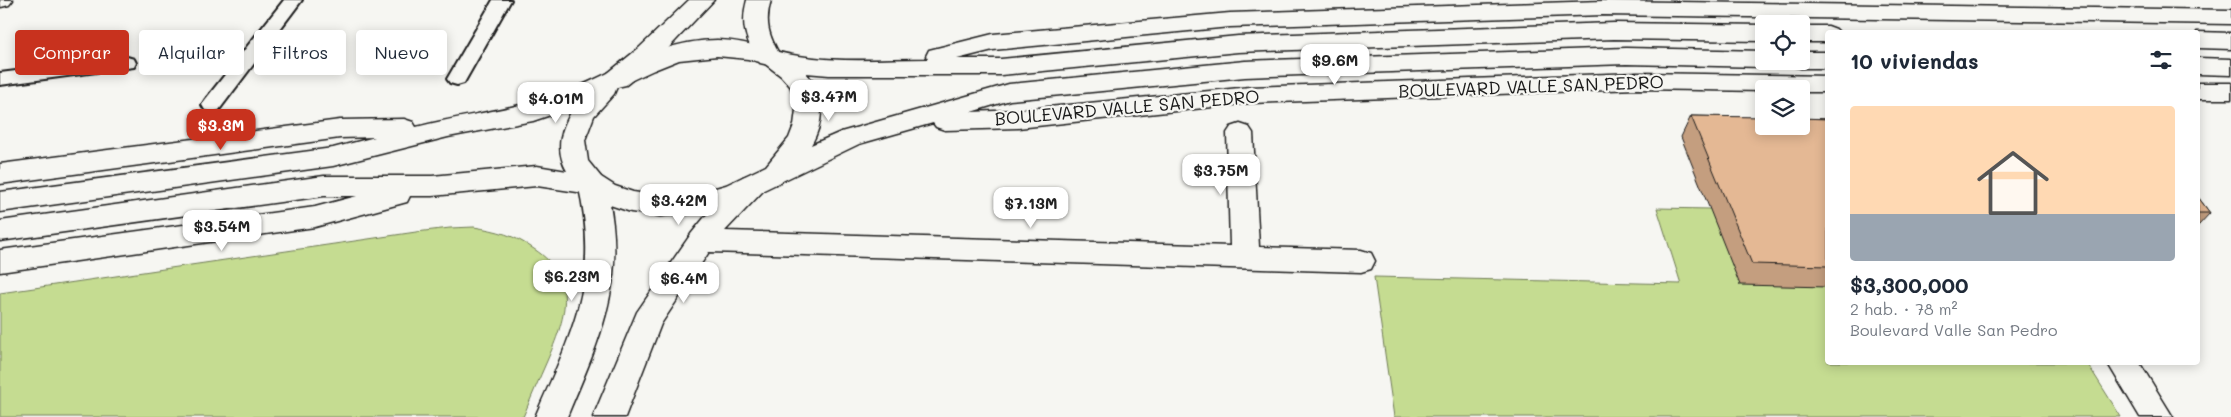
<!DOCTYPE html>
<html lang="es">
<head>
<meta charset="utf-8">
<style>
  :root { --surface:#fff; --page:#f2f2f3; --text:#1f2937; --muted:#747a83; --line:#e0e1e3; --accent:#c8321e }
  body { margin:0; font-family:Mali,sans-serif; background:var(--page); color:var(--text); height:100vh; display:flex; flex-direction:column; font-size:19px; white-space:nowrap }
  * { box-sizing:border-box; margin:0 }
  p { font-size:16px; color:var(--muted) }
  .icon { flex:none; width:28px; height:28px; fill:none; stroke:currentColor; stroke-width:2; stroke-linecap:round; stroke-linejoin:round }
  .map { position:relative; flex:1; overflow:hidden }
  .side { position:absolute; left:1825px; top:30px; width:375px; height:335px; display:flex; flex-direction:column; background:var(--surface); border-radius:5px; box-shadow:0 2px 12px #0003 }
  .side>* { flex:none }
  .guide { position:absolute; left:15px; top:30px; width:475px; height:45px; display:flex; gap:10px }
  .controls { position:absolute; left:1755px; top:15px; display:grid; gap:10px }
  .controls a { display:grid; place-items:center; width:55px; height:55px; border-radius:5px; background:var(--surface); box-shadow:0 2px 12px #0003; font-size:25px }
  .price { position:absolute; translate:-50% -42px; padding:0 11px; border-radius:10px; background:#fff; color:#222; font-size:16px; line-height:32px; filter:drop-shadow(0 1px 2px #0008) }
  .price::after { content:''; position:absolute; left:50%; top:30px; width:15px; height:11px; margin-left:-8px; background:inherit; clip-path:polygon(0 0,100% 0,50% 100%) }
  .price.active { background:var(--accent); color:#fff }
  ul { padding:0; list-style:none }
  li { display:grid; align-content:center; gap:10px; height:265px; padding:0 25px }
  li+li { border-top:1px solid var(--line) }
  li span { display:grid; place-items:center; height:155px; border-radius:5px; color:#555 }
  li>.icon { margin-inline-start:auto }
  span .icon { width:90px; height:90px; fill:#fffc; stroke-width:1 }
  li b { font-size:21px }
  h2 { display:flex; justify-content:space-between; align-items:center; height:60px; padding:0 25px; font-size:21px }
  .tag { padding:0 18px; border-radius:5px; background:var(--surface); box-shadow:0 2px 12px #0003; font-size:18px; line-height:45px }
  .tag.active { background:var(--accent); color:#fff }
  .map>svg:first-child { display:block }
</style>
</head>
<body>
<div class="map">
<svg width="2231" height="417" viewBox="0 0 2231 417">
  <rect width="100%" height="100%" fill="#f6f6f2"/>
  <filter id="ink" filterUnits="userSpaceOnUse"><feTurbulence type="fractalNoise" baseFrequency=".02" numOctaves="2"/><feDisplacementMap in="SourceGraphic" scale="10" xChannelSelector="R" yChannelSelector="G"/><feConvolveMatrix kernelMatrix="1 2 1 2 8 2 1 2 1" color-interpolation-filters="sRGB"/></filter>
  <g filter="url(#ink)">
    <g fill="#c5dc91" stroke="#707c56">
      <polygon points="1657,208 1710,209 1827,287 1828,362 2087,363 2121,417 1394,417 1374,277 1681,284"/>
      <path d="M474,227C498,231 514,235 534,249C580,279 565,319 547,361C539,379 531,398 523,417H0V293L416,232L450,228Z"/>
    </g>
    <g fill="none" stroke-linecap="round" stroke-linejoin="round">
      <g stroke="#1c1c1c" stroke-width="4">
        <g id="service">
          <polygon points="284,0 302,0 219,110 212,112 205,110 202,105 205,100"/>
          <polygon points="493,0 511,0 464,83 457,85 450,83 447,79"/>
          <polygon points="127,57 134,59 136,63 134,67 0,85 0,73"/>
        </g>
      </g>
      <g stroke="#1c1c1c" stroke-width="3">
        <g id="minor">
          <polygon points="0,0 13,0 9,5 1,7"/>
          <polygon points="689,0 714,0 657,60 626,85 617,87 608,85 605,79 608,73 639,48"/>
          <path d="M747,0H771C764,23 769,37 781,57L778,63L769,65L760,63C746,42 740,25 747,0Z"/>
          <polygon points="1240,124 1249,127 1253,133 1259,247 1361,250 1371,253 1375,261 1371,269 1361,272 709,252 661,324 625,417 593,417 637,312 691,234 717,202 743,177 753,174 763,177 766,184 763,191 725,231 1230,246 1227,133 1231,127"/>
          <path d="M591,174L601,177C609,191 611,209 613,225C621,298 594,352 567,417H535C572,332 601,280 578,184L581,177Z"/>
          <polygon points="2107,362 2139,362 2173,417 2140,417"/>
        </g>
      </g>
      <g stroke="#1c1c1c" stroke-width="3">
        <g id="secondary">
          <path d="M1603,1L2231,10V24L1603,15L1230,27L993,50L957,59H1001L1238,36L1614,23L1764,25V41L1614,39L1238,52L1001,75H829L806,73C825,93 825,122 811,145L841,132L1009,84L1245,61L1626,48L1764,51V61H1775L1773,65L1764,67L1626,64L1245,77L1010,100L971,112L1018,110L1250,87L1637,73L1828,76V92H1801V89H1764V91L1637,89L1250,103L1018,128L945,130L936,127L933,123L859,144L745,199L698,213L660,216L631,212L595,200L584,193L537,186L432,196H410L407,202L315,227L0,272V250L315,207L357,196H324L0,241V221L324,176H432L537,166L567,171C554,148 561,129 574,107L533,121L448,137L333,166L0,212V192L333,148L375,137L340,138L0,184V164L340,120L404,119L413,122L416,127C463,115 511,110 557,95C613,76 653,41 717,40C746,40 771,52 799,56C841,63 885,59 928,59L926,56L929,50L993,34L1230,13ZM717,56L748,59L764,63L781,76L790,86L794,96L796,110L794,125L789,138L766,166L726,185L698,193L660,196L633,192L615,186L601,177L588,161L585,140L594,116L614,94L617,87L654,70L679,60Z"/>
          <polygon points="1801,26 1828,26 1836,29 1839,32 1828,32 1828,42 1801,42"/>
          <polygon points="2197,32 2198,32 2231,33 2231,49 2198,48"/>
          <polygon points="1801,52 1828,52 1828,68 1801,68 1792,66 1790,61 1801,61"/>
          <polygon points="2198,58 2231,59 2231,75 2198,74"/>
          <rect x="2198" y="83" width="33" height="16"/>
        </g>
      </g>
      <use href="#service" fill="#f6f6f2" fill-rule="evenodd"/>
      <use href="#minor" fill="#f6f6f2" fill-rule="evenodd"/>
      <use href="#secondary" fill="#f6f6f2" fill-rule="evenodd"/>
    </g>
    <g fill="#c49e7f" stroke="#1c1c1c">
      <polygon points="1691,116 1828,119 1828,287 1740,285 1681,137"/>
      <polygon points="2198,197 2210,213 2198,226"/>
    </g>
    <g fill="#e4b894" stroke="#1c1c1c">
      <polygon points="1691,116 1764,117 1764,126 1801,126 1801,118 1828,119 1828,266 1752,264"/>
      <polygon points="2198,197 2210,213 2198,213"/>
    </g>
  </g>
  <g text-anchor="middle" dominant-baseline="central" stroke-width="4.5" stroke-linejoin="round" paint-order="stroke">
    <g font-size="18" fill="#1c1c1c" stroke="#f6f6f2">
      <text transform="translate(1531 86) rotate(-2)">BOULEVARD VALLE SAN PEDRO</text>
      <text transform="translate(1127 107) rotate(-5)">BOULEVARD VALLE SAN PEDRO</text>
    </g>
  </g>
</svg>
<div class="controls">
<a><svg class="icon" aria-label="locate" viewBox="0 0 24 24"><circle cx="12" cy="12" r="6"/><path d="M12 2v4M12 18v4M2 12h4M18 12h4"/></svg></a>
<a><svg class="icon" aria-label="layers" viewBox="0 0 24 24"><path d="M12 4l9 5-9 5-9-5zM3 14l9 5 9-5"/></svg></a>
</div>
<b class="price" style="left:1335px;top:86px">$9.6M</b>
<b class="price" style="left:829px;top:122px">$3.47M</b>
<b class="price" style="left:556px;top:124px">$4.01M</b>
<b class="price active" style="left:221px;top:151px">$3.3M</b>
<b class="price" style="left:1221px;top:196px">$3.75M</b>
<b class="price" style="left:679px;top:226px">$3.42M</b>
<b class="price" style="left:1031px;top:229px">$7.13M</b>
<b class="price" style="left:222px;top:252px">$3.54M</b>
<b class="price" style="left:572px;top:302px">$6.23M</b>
<b class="price" style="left:684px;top:304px">$6.4M</b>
<div class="guide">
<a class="tag active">Comprar</a>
<a class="tag">Alquilar</a>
<a class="tag">Filtros</a>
<a class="tag">Nuevo</a>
</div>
<section class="side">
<h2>10 viviendas<svg class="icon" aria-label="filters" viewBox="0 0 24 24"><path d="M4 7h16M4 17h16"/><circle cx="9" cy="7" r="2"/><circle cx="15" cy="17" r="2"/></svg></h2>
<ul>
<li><span style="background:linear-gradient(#ffd9b3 70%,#9aa5b1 0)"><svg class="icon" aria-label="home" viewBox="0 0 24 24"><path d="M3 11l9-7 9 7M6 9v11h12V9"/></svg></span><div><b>$3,300,000</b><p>2 hab. · 78 m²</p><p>Boulevard Valle San Pedro</p></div></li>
</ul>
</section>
</div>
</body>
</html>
